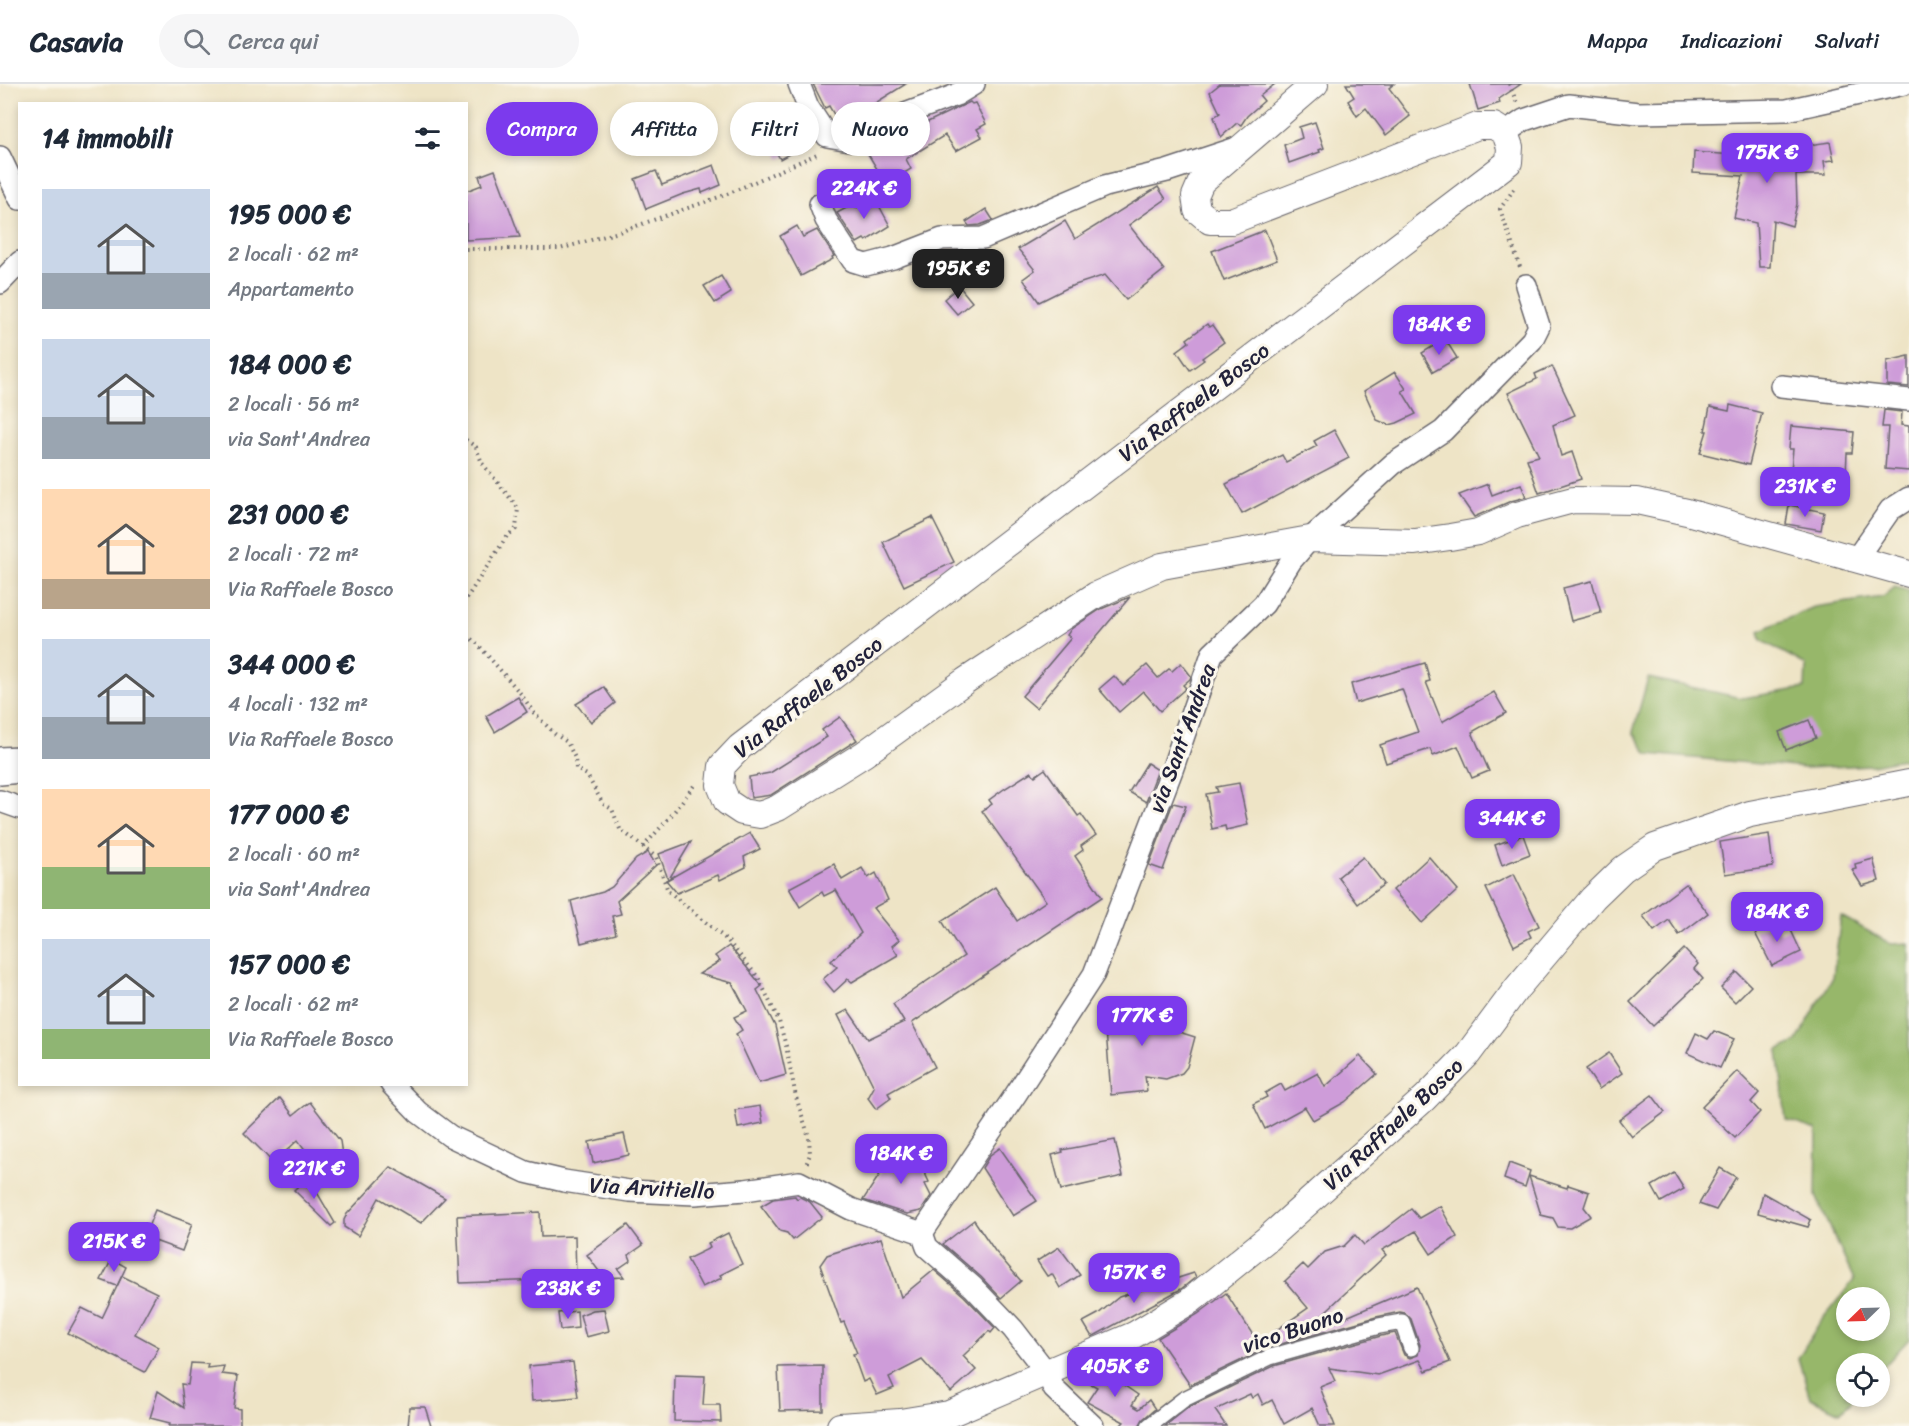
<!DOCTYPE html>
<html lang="it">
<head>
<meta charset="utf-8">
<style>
  :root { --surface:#fff; --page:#f6f6f7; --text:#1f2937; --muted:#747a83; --line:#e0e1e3; --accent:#7c3aed }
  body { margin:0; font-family:Sriracha,sans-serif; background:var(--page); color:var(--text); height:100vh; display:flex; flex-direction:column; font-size:22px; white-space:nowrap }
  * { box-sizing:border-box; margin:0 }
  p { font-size:20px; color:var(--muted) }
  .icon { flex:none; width:33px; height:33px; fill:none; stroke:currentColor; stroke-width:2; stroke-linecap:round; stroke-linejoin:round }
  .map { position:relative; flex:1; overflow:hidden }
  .panel { position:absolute; left:18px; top:18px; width:450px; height:984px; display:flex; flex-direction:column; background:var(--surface); border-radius:0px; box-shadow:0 3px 9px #0003 }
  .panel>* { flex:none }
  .guide { position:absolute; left:486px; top:18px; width:570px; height:54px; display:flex; gap:12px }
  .needle { width:39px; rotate:247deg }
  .buttons { position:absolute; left:1836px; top:1203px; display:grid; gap:12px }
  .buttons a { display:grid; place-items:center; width:54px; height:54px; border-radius:50%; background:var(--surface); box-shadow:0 3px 9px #0003; font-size:30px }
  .price { position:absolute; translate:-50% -51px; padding:0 14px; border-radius:12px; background:var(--accent); color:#fff; font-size:20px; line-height:39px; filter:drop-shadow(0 2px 3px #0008) }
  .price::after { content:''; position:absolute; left:50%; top:36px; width:18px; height:14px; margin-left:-9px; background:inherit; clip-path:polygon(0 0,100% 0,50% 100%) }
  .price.active { background:#222; color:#fff }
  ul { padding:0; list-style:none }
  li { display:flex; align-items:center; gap:18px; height:150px; padding:0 24px }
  li span { display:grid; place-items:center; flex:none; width:168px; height:120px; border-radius:0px; color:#555 }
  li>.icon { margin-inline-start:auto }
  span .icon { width:72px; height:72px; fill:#fffc; stroke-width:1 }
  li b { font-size:26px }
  h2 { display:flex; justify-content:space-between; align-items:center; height:72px; padding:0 24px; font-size:26px }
  .pill { padding:0 21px; border-radius:27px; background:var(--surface); box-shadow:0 3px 9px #0003; font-size:21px; line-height:54px }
  .pill.active { background:var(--accent); color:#fff }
  header { display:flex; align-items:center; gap:36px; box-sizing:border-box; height:84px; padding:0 30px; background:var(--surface); border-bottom:2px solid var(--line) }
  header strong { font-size:28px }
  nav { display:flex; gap:33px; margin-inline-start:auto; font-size:21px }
  .search { width:420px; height:54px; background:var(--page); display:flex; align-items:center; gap:15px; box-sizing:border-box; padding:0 21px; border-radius:33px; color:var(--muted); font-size:22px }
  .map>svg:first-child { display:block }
</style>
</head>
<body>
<header>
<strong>Casavia</strong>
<div class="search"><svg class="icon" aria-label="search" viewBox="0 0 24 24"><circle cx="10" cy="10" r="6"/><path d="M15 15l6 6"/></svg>Cerca qui</div>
<nav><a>Mappa</a><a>Indicazioni</a><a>Salvati</a></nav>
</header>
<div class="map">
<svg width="1909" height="1342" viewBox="0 0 1909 1342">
  <rect width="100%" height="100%" fill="#fbf7ec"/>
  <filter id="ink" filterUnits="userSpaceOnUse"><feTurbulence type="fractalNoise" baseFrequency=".0167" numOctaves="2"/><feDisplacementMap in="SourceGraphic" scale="12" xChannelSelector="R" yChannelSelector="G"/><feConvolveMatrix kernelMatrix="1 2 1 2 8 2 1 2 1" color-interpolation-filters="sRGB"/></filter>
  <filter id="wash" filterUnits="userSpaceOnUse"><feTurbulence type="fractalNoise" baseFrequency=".008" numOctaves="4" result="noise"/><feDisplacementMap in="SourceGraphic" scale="24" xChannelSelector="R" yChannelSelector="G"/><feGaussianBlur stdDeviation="1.35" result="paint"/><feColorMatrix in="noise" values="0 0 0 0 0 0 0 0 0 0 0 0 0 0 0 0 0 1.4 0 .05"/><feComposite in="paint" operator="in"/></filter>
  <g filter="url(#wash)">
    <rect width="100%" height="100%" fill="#eee4c6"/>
    <g fill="#97b76a" stroke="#5c6c52" stroke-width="1.5" fill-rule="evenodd">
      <polygon points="1895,503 1909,507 1909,674 1872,681 1805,684 1648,670 1633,648 1648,594 1742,614 1805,604 1806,581 1761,556 1759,547 1814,523 1883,513"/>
      <path d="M1841,832L1891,860L1909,859V1255L1880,1287V1280H1846V1312L1855,1313L1840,1328L1810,1314L1798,1274L1820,1238L1854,1196L1816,1112L1817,1046L1786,1036L1778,966L1796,958L1833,893ZM1846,1214H1880V1246H1846Z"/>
    </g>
    <g id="blocks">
      <g fill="#ce9cd9">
        <polygon points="813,0 906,0 840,41 829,22 825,24"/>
        <polygon points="1220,0 1275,0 1260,12 1264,17 1247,32 1241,41 1237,39 1221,53 1214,33 1220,29 1210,8"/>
        <polygon points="1346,0 1394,0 1389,4 1410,32 1386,51 1366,24 1357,32 1348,17 1354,13"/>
        <polygon points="1470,0 1521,0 1499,15 1500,19 1478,26"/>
        <polygon points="970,18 972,20 975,19 986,40 977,45 982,53 956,67 945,51 906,75 911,85 886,100 865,65 910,42 913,45"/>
        <polygon points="782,25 802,63 780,75 770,56 765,59 755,40"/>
        <polygon points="1315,38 1324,64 1319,66 1320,68 1289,79 1284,61 1302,54 1299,43"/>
        <polygon points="1750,58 1771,66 1830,58 1834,76 1824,77 1826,91 1796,91 1797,120 1792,142 1773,136 1770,183 1759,183 1756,139 1734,134 1743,92 1693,89 1694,68 1748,72"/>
        <polygon points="714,81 721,101 702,109 701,105 683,110 646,125 635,95 656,87 662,101"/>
        <polygon points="495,86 520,153 466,156 466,107 482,101 479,92"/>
        <polygon points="1158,103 1166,115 1129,141 1164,186 1126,216 1105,191 1069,203 1039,218 1023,195 1035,186 1018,165 1065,137 1075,155"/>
        <polygon points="875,114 890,142 866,157 864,155 857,159 837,129 854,120 856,124"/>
        <polygon points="986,125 993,136 980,141 969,142 966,138"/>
        <polygon points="797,142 803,153 817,146 834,172 832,173 833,175 801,192 780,152"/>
        <polygon points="1265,146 1277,176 1224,197 1212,167"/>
        <polygon points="721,192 731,209 715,219 704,202"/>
        <polygon points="959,202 972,218 957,230 944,215"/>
        <polygon points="1207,240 1209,243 1212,241 1224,258 1202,274 1204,276 1190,286 1177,267 1189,258 1187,255"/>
        <polygon points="1445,255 1457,274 1433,288 1422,269"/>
        <polygon points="1909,272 1909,303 1887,301 1887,277"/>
        <polygon points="1552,282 1575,331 1553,341 1561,372 1572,368 1581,395 1539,409 1527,375 1539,372 1508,309 1537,295 1535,290"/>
        <polygon points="1395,288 1406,305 1402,307 1416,330 1397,339 1389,341 1377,336 1364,307"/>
        <polygon points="1730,321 1762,329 1749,381 1700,369 1707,347 1705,347 1710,323 1729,327"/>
        <polygon points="1884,326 1902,328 1901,341 1909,342 1909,387 1885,385 1888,343 1882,343"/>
        <polygon points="1791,342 1854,348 1852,369 1847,369 1846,391 1791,386 1793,365 1789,365"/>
        <polygon points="1334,346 1349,374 1242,430 1226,400 1282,371 1286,378 1317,362 1314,357"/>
        <polygon points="1488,400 1492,411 1521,400 1526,413 1511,417 1474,433 1459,411"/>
        <polygon points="1789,421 1824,428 1821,446 1786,440"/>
        <polygon points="932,434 954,478 904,502 883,458"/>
        <polygon points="1592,497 1601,529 1571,537 1563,504"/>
        <polygon points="1130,513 1036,624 1022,612 1071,554 1067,551 1071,545 1101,525"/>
        <polygon points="1181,579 1191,592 1190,595 1183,601 1186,604 1160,627 1143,607 1119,628 1099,605 1114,592 1123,602 1147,581 1158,594 1169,585 1172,587"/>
        <polygon points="1425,579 1430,597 1426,598 1442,638 1494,608 1506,629 1472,648 1489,687 1472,694 1458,662 1433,672 1430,665 1386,679 1380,661 1418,648 1402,605 1356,619 1351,600"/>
        <polygon points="604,603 615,619 591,638 576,620"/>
        <polygon points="518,613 527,628 495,648 486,632"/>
        <polygon points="840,633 857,656 771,711 751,714 749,693 770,689 827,653 822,646"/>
        <polygon points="1809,636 1816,654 1786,666 1779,648"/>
        <polygon points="1147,679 1158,686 1146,718 1129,708"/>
        <polygon points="1045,685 1078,732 1081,730 1096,751 1081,762 1083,766 1075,772 1102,813 912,939 935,983 888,1009 891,1014 876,1025 868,1014 874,1003 838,931 848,926 868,955 904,938 893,920 964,872 942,837 995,803 1017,837 1046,817 982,727 992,720 989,716 1004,705 1031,688 1035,692"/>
        <polygon points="1239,699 1248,741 1226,746 1225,742 1212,745 1206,710 1218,708 1216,703"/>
        <polygon points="1173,719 1186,722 1163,786 1149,781"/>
        <polygon points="750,749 760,765 744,773 746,783 720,796 718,791 677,809 666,796 668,795 659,770 691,758 669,795"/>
        <polygon points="1769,750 1773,783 1725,790 1720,758"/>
        <polygon points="1523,751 1530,770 1502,781 1495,761"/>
        <polygon points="648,768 656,781 617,817 621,830 612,832 616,850 581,859 571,817 603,808 612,803 636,775"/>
        <polygon points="1363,773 1384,800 1358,820 1338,793"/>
        <polygon points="1429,773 1458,806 1422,839 1393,806"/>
        <polygon points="1873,775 1879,797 1862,802 1852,786 1856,785 1855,780"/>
        <polygon points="834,780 842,796 862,784 868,794 876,789 888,816 873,824 899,856 892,862 898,871 852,898 848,895 834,908 823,895 837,883 831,877 861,849 836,806 824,812 822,808 800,823 789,804"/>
        <polygon points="1514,790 1539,842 1528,847 1531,853 1514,862 1486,804"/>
        <polygon points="1686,800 1708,829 1679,851 1669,836 1654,847 1643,832"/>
        <polygon points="1774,837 1780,849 1790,844 1801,868 1772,882 1754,847"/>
        <polygon points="729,862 762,902 757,906 775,942 786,991 759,999 736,950 742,946 734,933 747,927 732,899 699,890 720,877 715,872"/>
        <polygon points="1684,865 1698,880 1694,885 1703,895 1653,942 1630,918"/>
        <polygon points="1737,888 1751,902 1735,918 1721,904"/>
        <polygon points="1129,919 1167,927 1163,943 1195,953 1187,983 1182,989 1166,995 1145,992 1147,1007 1111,1011 1104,920"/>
        <polygon points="1714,947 1734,955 1720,984 1687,969 1696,949 1708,955"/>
        <polygon points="1609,969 1622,989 1599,1005 1586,985"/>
        <polygon points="1360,972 1377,990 1345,1018 1313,1036 1305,1023 1265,1045 1253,1020 1267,1013 1265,1009 1281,1000 1285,1007 1318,989 1325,1003"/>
        <polygon points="1737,987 1759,1009 1751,1018 1760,1028 1735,1054 1702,1023"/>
        <polygon points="1652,1011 1665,1028 1632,1053 1619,1036"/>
        <polygon points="280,1014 293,1031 310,1018 340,1057 343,1078 323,1090 298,1056 273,1079 262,1067 244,1049"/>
        <polygon points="760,1022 763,1039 738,1044 735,1026"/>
        <polygon points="624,1050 629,1071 593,1079 589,1058"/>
        <polygon points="1115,1056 1123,1092 1061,1106 1052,1071 1063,1068 1062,1066"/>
        <polygon points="913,1064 929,1098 925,1100 931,1112 921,1127 907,1130 863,1116 884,1084 891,1083 890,1073"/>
        <polygon points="1000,1064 1037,1117 1013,1132 982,1084 990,1071"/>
        <polygon points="1509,1079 1530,1087 1525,1103 1504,1095"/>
        <polygon points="391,1083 445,1114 421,1139 379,1114 358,1152 344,1143 344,1136 347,1130"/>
        <polygon points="1720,1084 1736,1093 1716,1126 1699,1120"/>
        <polygon points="1674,1089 1684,1105 1661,1118 1652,1102"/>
        <polygon points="1529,1092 1567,1104 1568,1101 1589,1108 1584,1123 1591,1132 1570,1144 1558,1143 1553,1134 1541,1131"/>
        <polygon points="308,1093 335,1139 331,1142 294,1106"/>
        <polygon points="1763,1109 1811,1136 1808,1143 1758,1129"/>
        <polygon points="795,1112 797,1115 800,1113 810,1118 822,1133 793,1156 787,1149 780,1147 761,1122 773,1115"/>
        <polygon points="1440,1122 1457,1153 1431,1170 1416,1147 1382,1166 1386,1171 1297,1254 1417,1203 1450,1278 1426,1287 1420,1276 1378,1291 1329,1284 1335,1297 1320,1303 1335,1342 1320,1342 1312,1324 1284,1340 1272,1316 1263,1321 1258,1310 1252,1314 1250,1310 1215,1326 1226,1342 1165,1342 1189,1323 1274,1282 1381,1252 1395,1249 1404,1271 1410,1274 1418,1271 1420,1261 1411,1235 1405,1229 1400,1228 1376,1233 1267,1264 1190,1301 1158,1254 1198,1230 1226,1209 1258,1259 1308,1224 1285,1197 1303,1180 1308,1185 1325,1168 1344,1162 1355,1151 1364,1161 1411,1125 1419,1134"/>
        <polygon points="155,1126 192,1140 182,1167 144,1153"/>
        <polygon points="540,1128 541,1153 575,1152 576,1195 460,1199 457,1132"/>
        <polygon points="974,1136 995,1167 1021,1197 1001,1214 981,1193 943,1160"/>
        <polygon points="628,1141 643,1161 629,1171 631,1176 618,1185 624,1193 604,1194 587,1171"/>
        <polygon points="728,1149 742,1180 720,1191 722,1194 702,1203 687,1175 710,1164 708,1159"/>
        <polygon points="881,1154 901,1213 934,1186 964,1212 995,1244 991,1249 989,1247 963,1272 976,1286 951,1308 922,1276 889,1293 894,1304 877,1311 869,1295 863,1298 853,1270 857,1269 844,1238 841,1239 820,1181 827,1171"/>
        <polygon points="1059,1163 1080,1191 1060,1204 1052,1190 1047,1192 1037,1177"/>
        <polygon points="112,1175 126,1183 117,1202 101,1196"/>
        <polygon points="1194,1189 1196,1193 1181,1205 1092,1253 1083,1238 1098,1230 1119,1213"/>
        <polygon points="122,1192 157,1209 135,1250 159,1263 145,1288 68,1249 82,1224 102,1234"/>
        <polygon points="604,1225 609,1247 586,1253 580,1231 593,1226"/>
        <polygon points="577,1227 578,1244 560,1246 558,1229"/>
        <polygon points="573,1278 578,1313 532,1317 529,1282"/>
        <polygon points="191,1279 208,1280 207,1284 224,1282 222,1290 238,1292 234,1324 240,1325 240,1342 169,1342 170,1339 150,1334 158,1307 184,1324 181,1300 188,1301"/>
        <polygon points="823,1282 823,1326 780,1327 778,1283"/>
        <polygon points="1097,1283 1138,1311 1132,1321 1139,1325 1149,1316 1155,1325 1143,1335 1139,1342 1120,1342 1124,1338 1087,1318 1097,1303 1076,1292"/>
        <polygon points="675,1291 705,1292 703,1321 720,1321 721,1338 674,1337"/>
        <polygon points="410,1323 425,1323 431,1342 408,1342"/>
      </g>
    </g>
  </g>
  <g filter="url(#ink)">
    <use href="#blocks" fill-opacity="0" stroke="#69666c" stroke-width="1.5"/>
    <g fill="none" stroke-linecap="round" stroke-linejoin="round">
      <g stroke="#69666c" stroke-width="18">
        <polyline id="pedestrian" points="1149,1342 1184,1315 1270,1273 1379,1242 1402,1238 1411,1264"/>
      </g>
      <g stroke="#69666c" stroke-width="24">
        <g id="minor">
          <polyline points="799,0 808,23 827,52 850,56 876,45 905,30 956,11 974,0"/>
          <polyline points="1505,49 1524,36 1569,21 1638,29 1787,26 1904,0"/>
          <polyline points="0,73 20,115"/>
          <polyline points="820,120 826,136 853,177 866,181 893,174 942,155 983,154 1105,102 1167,87 1237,64"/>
          <polyline points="0,199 20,178"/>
          <polyline points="1781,302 1909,316"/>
          <polyline points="1856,475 1890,426 1909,414"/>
          <polyline points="0,674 20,673"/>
          <polyline points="0,690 20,688"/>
          <polyline points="0,717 20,724"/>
          <polyline points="391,1000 418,1028 450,1052 526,1088 564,1097 629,1107 695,1110 745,1106 799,1098 851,1125 922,1149 927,1163 973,1203 1013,1245 1047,1289 1054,1305 1093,1342"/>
          <polyline points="922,1149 1016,1010 1094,890 1172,686 1212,570 1264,520 1291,477 1310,455 1393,380 1443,347 1532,256 1539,242 1526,201"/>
        </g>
      </g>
      <g stroke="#69666c" stroke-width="28">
        <g id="tertiary">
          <polyline points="1315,0 1201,98 1195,112 1197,126 1210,137 1231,137 1478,42 1494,42 1505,49 1510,63 1509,78 740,663 722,682 720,701 727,718 742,728 760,731 778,724 864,670 965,597 1096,511 1162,482 1310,455 1415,458 1450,453 1478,448 1517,431 1573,416 1637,417 1687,428 1909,490"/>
          <polyline points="840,1342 900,1338 949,1330 1134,1251 1190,1217 1267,1155 1425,1014 1468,970 1517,904 1593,814 1623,785 1655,763 1750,730 1909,699"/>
        </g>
      </g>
      <g stroke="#69666c" stroke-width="4" stroke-dasharray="1.5 4.5" stroke-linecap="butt">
        <polyline points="1509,0 1517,19"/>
        <polyline points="1514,105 1500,125 1520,183"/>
        <polyline points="466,165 560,165 622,147 725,111 817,70"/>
        <polyline points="466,356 476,363 482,379 518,424 516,445 507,452 466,515"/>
        <polyline points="466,553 475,557 521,610 534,629 555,650 567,658 575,674 576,685 587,691 603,720 612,725 620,745 656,773 668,807 727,856 758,893 779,937 786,962 796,1013 809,1053 810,1070 806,1081"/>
        <polyline points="643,763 670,733 696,699"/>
      </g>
      <use href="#pedestrian" stroke="#fff" stroke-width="15"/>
      <use href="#minor" stroke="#fff" stroke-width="21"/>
      <use href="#tertiary" stroke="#fff" stroke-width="26"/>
    </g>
  </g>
  <g text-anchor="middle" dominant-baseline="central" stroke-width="6" stroke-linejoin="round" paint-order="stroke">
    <g font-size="22" fill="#22223b" stroke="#fbf7ec">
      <text transform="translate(1194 318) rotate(-37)">Via Raffaele Bosco</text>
      <text transform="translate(808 613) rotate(-38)">Via Raffaele Bosco</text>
      <text transform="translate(1182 654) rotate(-70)">via Sant'Andrea</text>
      <text transform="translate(1393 1040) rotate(-43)">Via Raffaele Bosco</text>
      <text transform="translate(652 1104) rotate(3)">Via Arvitiello</text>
      <text transform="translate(1293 1246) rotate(-18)">vico Buono</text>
    </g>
  </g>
</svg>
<div class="buttons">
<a><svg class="needle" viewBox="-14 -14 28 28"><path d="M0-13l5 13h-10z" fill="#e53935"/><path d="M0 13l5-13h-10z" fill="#747a83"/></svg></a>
<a><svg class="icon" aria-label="locate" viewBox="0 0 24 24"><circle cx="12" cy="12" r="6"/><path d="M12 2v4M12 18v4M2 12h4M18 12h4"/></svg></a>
</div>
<b class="price" style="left:1767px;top:100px">175K €</b>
<b class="price" style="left:864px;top:136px">224K €</b>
<b class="price active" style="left:958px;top:216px">195K €</b>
<b class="price" style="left:1439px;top:272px">184K €</b>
<b class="price" style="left:1805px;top:434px">231K €</b>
<b class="price" style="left:1512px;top:766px">344K €</b>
<b class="price" style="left:1777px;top:859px">184K €</b>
<b class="price" style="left:1142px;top:963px">177K €</b>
<b class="price" style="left:901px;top:1101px">184K €</b>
<b class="price" style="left:314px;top:1116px">221K €</b>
<b class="price" style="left:114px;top:1189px">215K €</b>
<b class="price" style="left:1134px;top:1220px">157K €</b>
<b class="price" style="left:568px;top:1236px">238K €</b>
<b class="price" style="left:1115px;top:1314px">405K €</b>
<div class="guide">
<a class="pill active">Compra</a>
<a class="pill">Affitta</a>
<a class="pill">Filtri</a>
<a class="pill">Nuovo</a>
</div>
<section class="panel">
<h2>14 immobili<svg class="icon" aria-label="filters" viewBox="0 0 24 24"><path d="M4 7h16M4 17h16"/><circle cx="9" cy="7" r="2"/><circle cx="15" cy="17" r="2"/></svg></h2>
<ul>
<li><span style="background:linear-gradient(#c9d6e8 70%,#9aa5b1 0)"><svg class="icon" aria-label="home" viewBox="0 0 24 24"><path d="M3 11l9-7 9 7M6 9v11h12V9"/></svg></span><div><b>195 000 €</b><p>2 locali · 62 m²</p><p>Appartamento</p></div></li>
<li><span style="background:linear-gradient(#c9d6e8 65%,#9aa5b1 0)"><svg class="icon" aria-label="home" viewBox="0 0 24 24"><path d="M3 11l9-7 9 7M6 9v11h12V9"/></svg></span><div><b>184 000 €</b><p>2 locali · 56 m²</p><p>via Sant'Andrea</p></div></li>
<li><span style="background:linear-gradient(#ffd9b3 75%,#b9a48a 0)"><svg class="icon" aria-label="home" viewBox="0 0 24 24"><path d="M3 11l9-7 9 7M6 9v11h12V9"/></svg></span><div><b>231 000 €</b><p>2 locali · 72 m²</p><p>Via Raffaele Bosco</p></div></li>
<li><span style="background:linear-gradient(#c9d6e8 65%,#9aa5b1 0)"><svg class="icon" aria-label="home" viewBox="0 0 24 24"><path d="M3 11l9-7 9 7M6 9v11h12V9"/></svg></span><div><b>344 000 €</b><p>4 locali · 132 m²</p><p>Via Raffaele Bosco</p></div></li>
<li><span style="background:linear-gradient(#ffd9b3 65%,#8fb573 0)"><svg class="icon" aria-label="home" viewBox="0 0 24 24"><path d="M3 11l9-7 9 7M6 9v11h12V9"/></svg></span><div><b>177 000 €</b><p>2 locali · 60 m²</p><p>via Sant'Andrea</p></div></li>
<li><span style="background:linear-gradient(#c9d6e8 75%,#8fb573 0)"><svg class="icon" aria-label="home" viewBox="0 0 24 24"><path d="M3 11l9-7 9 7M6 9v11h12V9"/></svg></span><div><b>157 000 €</b><p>2 locali · 62 m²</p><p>Via Raffaele Bosco</p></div></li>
</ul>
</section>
</div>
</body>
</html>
